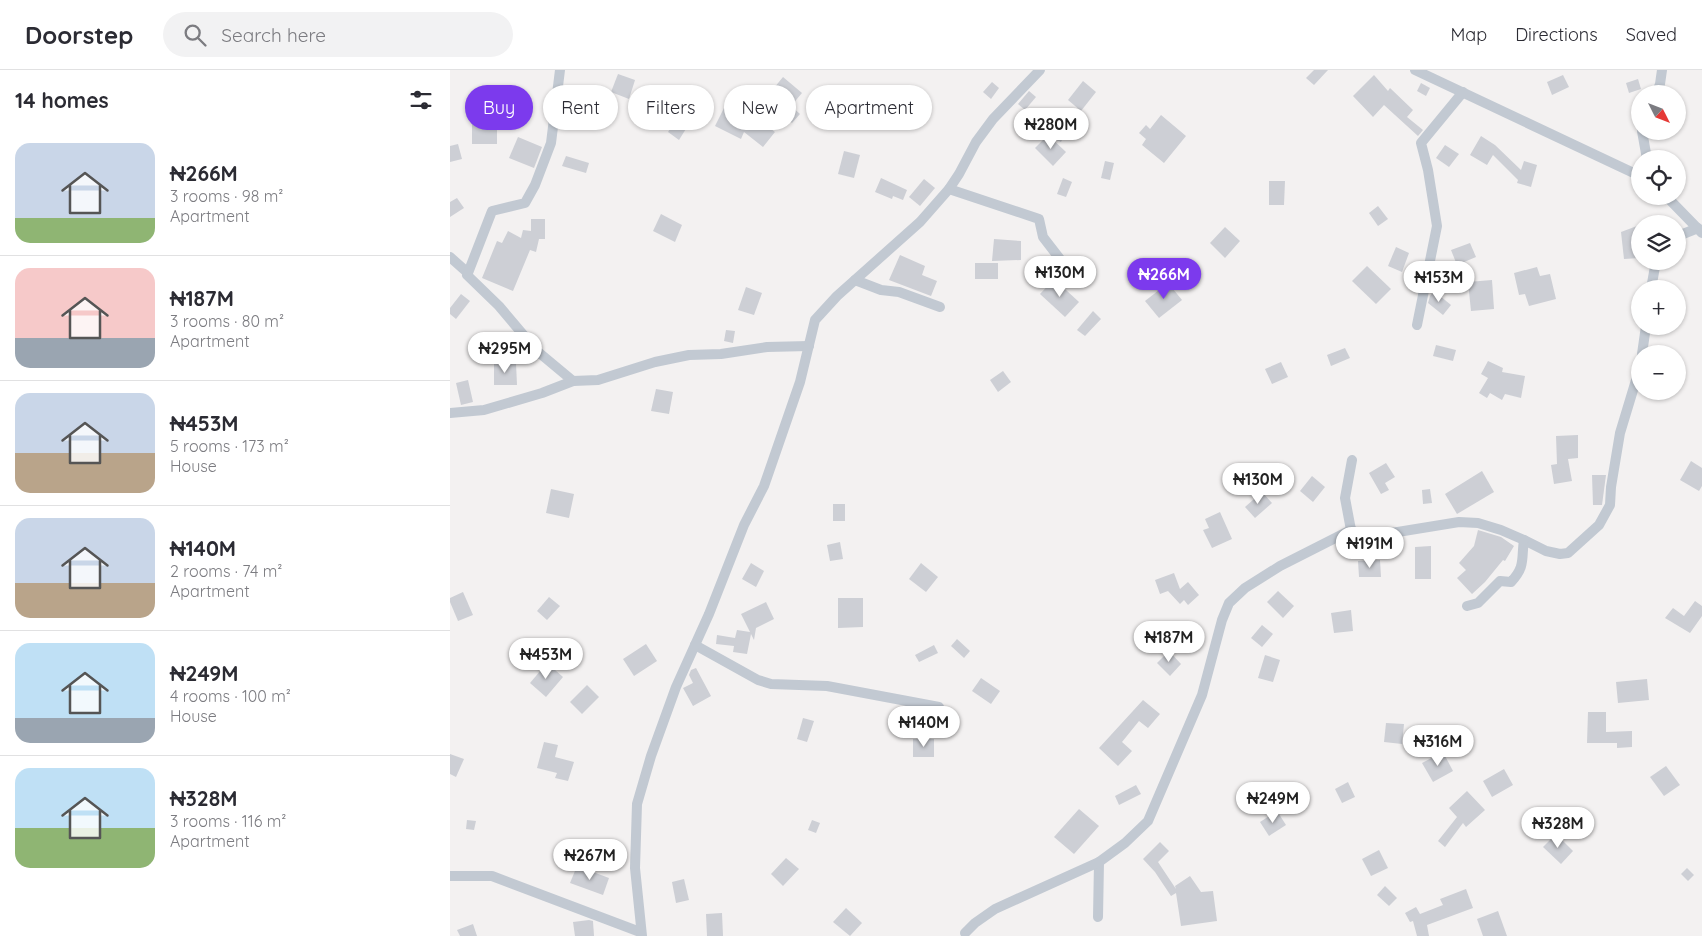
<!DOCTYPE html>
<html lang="en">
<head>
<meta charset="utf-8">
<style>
  :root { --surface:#fff; --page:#f2f2f3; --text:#2b2b33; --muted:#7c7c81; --line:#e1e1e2; --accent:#7c3aed }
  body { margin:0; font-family:Quicksand,sans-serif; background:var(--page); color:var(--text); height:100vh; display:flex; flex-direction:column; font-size:19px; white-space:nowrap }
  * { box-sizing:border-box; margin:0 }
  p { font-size:16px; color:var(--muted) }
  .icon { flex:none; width:28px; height:28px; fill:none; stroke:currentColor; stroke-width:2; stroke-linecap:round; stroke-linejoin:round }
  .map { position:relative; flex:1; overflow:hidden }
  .drawer { display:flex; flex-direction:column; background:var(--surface); width:450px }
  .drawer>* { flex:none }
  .top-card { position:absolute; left:15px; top:15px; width:475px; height:45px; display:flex; gap:10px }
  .needle { width:32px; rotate:132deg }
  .fabs { position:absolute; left:1181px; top:15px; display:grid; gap:10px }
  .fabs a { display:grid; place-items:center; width:55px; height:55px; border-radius:50%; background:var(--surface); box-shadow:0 1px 4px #0004; font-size:25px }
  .price { position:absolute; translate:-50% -42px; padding:0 11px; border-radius:18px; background:#fff; color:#222; font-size:16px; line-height:32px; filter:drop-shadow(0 1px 2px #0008) }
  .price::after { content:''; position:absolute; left:50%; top:30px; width:15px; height:11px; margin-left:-8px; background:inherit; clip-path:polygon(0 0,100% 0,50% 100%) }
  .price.selected { background:var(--accent); color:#fff }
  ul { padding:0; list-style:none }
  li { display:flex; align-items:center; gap:15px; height:125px; padding:0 15px }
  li+li { border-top:1px solid var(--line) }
  li span { display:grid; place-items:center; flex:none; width:140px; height:100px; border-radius:15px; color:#555 }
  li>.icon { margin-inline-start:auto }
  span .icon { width:60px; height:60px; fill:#fffc; stroke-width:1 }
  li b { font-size:21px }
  h2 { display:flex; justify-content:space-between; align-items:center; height:60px; padding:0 15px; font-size:21px }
  .chip { padding:0 18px; border-radius:22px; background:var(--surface); box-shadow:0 1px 4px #0004; font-size:18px; line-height:45px }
  .chip.selected { background:var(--accent); color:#fff }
  header { display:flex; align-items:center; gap:30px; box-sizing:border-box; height:70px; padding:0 25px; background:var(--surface); border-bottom:1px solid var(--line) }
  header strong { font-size:24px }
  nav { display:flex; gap:28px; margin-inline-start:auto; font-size:18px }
  .search { width:350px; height:45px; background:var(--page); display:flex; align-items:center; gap:12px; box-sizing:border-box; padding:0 18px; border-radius:28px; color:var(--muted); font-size:19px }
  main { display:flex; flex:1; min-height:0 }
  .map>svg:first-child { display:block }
</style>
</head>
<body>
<header>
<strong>Doorstep</strong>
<div class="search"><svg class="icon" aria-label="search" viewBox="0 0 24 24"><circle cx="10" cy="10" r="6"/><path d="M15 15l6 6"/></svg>Search here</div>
<nav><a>Map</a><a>Directions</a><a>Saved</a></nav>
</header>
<main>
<section class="drawer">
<h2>14 homes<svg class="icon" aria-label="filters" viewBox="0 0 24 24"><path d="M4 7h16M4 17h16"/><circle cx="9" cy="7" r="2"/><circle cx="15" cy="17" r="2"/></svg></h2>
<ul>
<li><span style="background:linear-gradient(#c9d6e8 75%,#8fb573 0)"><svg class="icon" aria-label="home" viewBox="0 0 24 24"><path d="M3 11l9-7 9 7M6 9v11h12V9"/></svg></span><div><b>₦266M</b><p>3 rooms · 98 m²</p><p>Apartment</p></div></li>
<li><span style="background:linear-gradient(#f6c9c9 70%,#9aa5b1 0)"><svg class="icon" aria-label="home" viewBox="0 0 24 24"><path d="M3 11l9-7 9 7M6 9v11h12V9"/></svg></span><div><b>₦187M</b><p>3 rooms · 80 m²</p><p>Apartment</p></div></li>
<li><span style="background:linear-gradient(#c9d6e8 60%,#b9a48a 0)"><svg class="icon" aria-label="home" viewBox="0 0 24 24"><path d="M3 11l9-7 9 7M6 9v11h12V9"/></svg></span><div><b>₦453M</b><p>5 rooms · 173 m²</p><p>House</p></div></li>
<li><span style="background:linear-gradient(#c9d6e8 65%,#b9a48a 0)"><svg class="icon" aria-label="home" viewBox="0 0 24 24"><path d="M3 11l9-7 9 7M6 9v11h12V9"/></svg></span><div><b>₦140M</b><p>2 rooms · 74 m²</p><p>Apartment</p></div></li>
<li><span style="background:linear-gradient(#bfe0f5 75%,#9aa5b1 0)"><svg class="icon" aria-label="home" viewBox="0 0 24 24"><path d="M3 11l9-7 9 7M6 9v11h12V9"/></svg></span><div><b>₦249M</b><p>4 rooms · 100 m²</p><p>House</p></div></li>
<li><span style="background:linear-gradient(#bfe0f5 60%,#8fb573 0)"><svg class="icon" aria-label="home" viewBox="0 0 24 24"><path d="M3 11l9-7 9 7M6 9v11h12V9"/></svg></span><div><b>₦328M</b><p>3 rooms · 116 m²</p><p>Apartment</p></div></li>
</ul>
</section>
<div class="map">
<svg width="1252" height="866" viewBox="0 0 1252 866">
  <rect width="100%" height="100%" fill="#f3f1f1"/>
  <g fill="#cdcfd5">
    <polygon points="864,0 878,0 864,15 856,8"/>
    <polygon points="168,4 185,10 179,29 161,22"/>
    <polygon points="924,5 938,21 940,18 963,40 957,47 973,60 968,66 934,35 923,47 903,26"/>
    <polygon points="1113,5 1119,17 1102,25 1097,12"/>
    <polygon points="333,7 352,23 341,36 350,44 342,53 315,29"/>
    <polygon points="1188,9 1191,19 1179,23 1176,13"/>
    <polygon points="633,11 646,22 631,41 618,30"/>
    <polygon points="542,12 549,18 541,29 533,22"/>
    <polygon points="971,13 980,18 976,26 967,21"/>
    <polygon points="579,21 586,27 575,40 568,34"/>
    <polygon points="274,38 311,56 313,53 325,62 313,77 294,62 291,69 265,56"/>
    <polygon points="711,45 736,66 714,93 692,75 696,69 689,63 696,55 700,59"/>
    <polygon points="228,47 239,54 229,70 218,62"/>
    <polygon points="615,47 622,50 611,72 604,69"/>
    <rect x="22" y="53" width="25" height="21"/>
    <polygon points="598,65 616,82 603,96 585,78"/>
    <polygon points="1031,66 1045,75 1071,100 1074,91 1087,95 1081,117 1067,113 1068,110 1043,85 1037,95 1020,85"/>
    <polygon points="68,67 92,77 84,98 59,88"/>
    <polygon points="8,74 12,89 0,92 0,76"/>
    <polygon points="995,75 1009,84 999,97 986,88"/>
    <polygon points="394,81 410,85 404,108 388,104"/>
    <polygon points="116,86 139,93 136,103 112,96"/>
    <polygon points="655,91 664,93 660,110 651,108"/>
    <polygon points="431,108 457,120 453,130 443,126 442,129 425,122"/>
    <polygon points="613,108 622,112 616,127 607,124"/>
    <polygon points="474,109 485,118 470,136 459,127"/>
    <polygon points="819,111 835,111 834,135 819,135"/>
    <polygon points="7,128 14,138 0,147 0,132"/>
    <polygon points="928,136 938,149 928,156 919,143"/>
    <polygon points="211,144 232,155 225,172 203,161"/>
    <polygon points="81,149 95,149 95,169 89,169 86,182 80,180 63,221 32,208 47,171 52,173 58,161 71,168 73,160 81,161"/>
    <polygon points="1187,156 1190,188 1174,189 1171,162"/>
    <polygon points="775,157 790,171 775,188 760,173"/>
    <polygon points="544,169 571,171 571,190 542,191"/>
    <polygon points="1020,173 1026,187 1007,195 1001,180"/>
    <polygon points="946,177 959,183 952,202 938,196"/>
    <polygon points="450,185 475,196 472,205 487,211 481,226 439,210"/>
    <rect x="525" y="193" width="23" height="16"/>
    <polygon points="917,196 941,219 926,234 902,211"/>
    <polygon points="1087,197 1090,206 1100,204 1106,229 1079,236 1075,224 1069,225 1064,203"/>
    <polygon points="604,209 629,232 615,247 590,224"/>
    <polygon points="1042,210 1044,239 1021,241 1018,212"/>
    <polygon points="718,213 732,230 709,248 695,231"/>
    <polygon points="296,217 312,223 304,245 288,240"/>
    <polygon points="984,221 1001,235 993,245 978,233 980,226"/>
    <polygon points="11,224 20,231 6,249 0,244 0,238"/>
    <polygon points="643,241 651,249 635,266 627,260"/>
    <polygon points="276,260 285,261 283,273 274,271"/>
    <polygon points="986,275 1006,280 1003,291 983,286"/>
    <polygon points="895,278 900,288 881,296 877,285"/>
    <polygon points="1038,291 1053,298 1052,302 1075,306 1071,328 1055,324 1052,330 1040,323 1037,328 1029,323 1038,308 1031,304"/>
    <polygon points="831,292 838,307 822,314 815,299"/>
    <polygon points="66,293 67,315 44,315 44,294"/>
    <polygon points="553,301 561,312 548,322 540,310"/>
    <polygon points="18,310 23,332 11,335 6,313"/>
    <polygon points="206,319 223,322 219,344 201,341"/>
    <polygon points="1128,365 1128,388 1118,389 1122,411 1104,414 1101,395 1107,394 1106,366"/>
    <polygon points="1241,391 1252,398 1252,416 1249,421 1230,410"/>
    <polygon points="936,393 945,407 935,413 939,420 931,424 919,403"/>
    <polygon points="1032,401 1044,422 1007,444 995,424"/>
    <polygon points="1142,405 1156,405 1152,435 1143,435"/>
    <polygon points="862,406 875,417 863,432 850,421"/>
    <polygon points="101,419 124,424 119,448 96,443"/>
    <polygon points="980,419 982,433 973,434 972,420"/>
    <polygon points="812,422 822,433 805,448 795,437"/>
    <rect x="383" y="434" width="12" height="17"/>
    <polygon points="770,442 782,469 762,478 753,460 759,458 755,449"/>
    <polygon points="1028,460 1051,467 1064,476 1055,491 1053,490 1035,512 1022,524 1007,508 1016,500 1009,493 1024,476"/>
    <polygon points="390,472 393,489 380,491 377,475"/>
    <polygon points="981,476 981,509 965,509 965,477"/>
    <polygon points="930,490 931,507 909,507 908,491"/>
    <polygon points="301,493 314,501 306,517 292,509"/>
    <polygon points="471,493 488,507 476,522 459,509"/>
    <polygon points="724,503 730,519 738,512 749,525 738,535 734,530 730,534 718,521 710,524 705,510"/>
    <polygon points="828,521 844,536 833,548 817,532"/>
    <polygon points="13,522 23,545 8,551 0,532 0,528"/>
    <polygon points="99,527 110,536 97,550 87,541"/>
    <polygon points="388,528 413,528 413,557 388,558"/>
    <polygon points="1245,531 1252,536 1252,546 1240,563 1215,548 1223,538 1234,546"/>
    <polygon points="316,532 324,549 306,558 304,570 301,564 297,584 283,582 284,576 266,574 267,565 285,568 287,560 300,562 291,544"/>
    <polygon points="901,540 903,561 884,563 881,543"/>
    <polygon points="812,555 823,564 812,577 801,568"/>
    <polygon points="705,561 715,571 709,577 699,568"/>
    <polygon points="507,569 520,581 514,588 501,576"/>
    <polygon points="196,574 207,591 184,606 173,589"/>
    <polygon points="484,575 488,583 469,592 465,585"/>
    <polygon points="719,581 731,594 720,606 707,593"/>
    <polygon points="815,585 830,590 823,612 808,608"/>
    <polygon points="97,593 113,607 96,627 80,613"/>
    <polygon points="246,598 261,626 243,636 233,618 243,613 239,605 241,600"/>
    <polygon points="531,608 550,621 541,634 522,621"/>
    <polygon points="1197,609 1199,630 1168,633 1166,612"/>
    <polygon points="137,615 149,627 132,644 120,632"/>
    <polygon points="693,630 710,644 698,658 689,651 672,672 682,681 668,696 649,678"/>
    <polygon points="1138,642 1156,642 1156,662 1182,661 1182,677 1167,678 1167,673 1137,673"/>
    <polygon points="353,648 364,651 357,672 347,669"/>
    <polygon points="936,653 954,654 952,674 934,672"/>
    <rect x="463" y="669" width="21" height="18"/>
    <polygon points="94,672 108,675 105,687 124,692 118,711 105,708 107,703 87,698"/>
    <polygon points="993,682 1003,701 983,712 972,693"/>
    <polygon points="0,684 14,689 6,707 0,704"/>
    <polygon points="1216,696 1230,715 1214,726 1200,707"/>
    <polygon points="1054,699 1063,715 1042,727 1033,711"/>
    <polygon points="898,712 905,727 892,733 885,719"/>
    <polygon points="686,715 691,724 669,735 665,726"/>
    <polygon points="1017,721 1035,740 1016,757 1013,753 995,777 988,771 1007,747 999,738"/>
    <polygon points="629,739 649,756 624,784 604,767"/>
    <polygon points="827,741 836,755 819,766 810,752"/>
    <polygon points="17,750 26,751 24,760 16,759"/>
    <polygon points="362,750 370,753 366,763 358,760"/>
    <polygon points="1106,764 1123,781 1111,794 1093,777"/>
    <polygon points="710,772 719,781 708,792 726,819 725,816 740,806 751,822 763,821 767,851 731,856 726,823 721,826 705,802 693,789"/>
    <polygon points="929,780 938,798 921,806 912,789"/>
    <polygon points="336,788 349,799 333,816 321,804"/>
    <polygon points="127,796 159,808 153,825 120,813"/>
    <polygon points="1237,798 1244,805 1238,811 1231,804"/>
    <polygon points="234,809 239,830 226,833 222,812"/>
    <polygon points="935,816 947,828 939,836 927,825"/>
    <polygon points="1016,819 1023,838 977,855 979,866 967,866 963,851 960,852 955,843 966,837 970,844 993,835 990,829"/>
    <polygon points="396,838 412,853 400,866 383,852"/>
    <polygon points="1048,841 1057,866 1033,866 1027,849"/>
    <polygon points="272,843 273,866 257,866 256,844"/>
    <polygon points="139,850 143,851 144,866 125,866 123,852"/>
    <polygon points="23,854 27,866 10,866 7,860"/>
  </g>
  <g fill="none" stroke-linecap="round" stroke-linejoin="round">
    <g stroke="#c2c9d2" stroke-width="10">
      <polyline points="965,0 1190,106"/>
      <polyline points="1206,24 1210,14 1212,0"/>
      <polyline points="1192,61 1197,89"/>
      <polyline points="499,119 589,149 593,167 627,211"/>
      <polyline points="1216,126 1252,163"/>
      <polyline points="1228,166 1248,158"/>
      <polyline points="0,187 18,203 17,205 49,236 87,281 123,311"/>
      <polyline points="18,203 42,141 75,133 85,115 101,73 110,0"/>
      <polyline points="405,210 431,220 449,222 490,237"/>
      <polyline points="1201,219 1206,191"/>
      <polyline points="967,255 987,156 978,100 971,73 1013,22"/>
      <polyline points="1192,284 1196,256"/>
      <polyline points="0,343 34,340 92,323 123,311 148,310 205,292 239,285 271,284 317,277 359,276"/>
      <polyline points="901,460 895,428 902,390"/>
      <path d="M1017,536L1028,533L1050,511L1061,512C1076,496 1071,489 1074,470L1096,481L1110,484L1118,483L1149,455L1160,435L1161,417L1170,363L1190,297"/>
      <polyline points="245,575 308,610 321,614 377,616 489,637"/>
      <polyline points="0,806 42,806 190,862"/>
      <polyline points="648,847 649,792"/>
      <polyline points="515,863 525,853 545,839 649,792 675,773 698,751 752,625 772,550 779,533 795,518 830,496 901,460 917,467 1009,452 1028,453 1051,460 1074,470"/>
      <polyline points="192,866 185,798 187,734 201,686 226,617 259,544 294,455 314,416 350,312 365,250 387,226 470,152 499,119 509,104 526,72 543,49 590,0"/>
    </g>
  </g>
</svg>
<div class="fabs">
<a><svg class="needle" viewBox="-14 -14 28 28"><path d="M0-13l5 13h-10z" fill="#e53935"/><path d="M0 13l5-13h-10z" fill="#7c7c81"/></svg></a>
<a><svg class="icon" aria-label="locate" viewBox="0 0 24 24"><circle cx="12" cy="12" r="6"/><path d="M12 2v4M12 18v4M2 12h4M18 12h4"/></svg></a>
<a><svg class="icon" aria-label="layers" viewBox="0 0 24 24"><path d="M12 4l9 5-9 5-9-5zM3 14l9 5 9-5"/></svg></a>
<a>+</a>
<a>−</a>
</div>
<b class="price" style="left:601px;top:80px">₦280M</b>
<b class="price" style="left:610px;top:228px">₦130M</b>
<b class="price selected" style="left:714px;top:230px">₦266M</b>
<b class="price" style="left:989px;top:233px">₦153M</b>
<b class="price" style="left:55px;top:304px">₦295M</b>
<b class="price" style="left:808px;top:435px">₦130M</b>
<b class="price" style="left:920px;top:499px">₦191M</b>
<b class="price" style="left:719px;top:593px">₦187M</b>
<b class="price" style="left:96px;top:610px">₦453M</b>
<b class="price" style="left:474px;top:678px">₦140M</b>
<b class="price" style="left:988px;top:697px">₦316M</b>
<b class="price" style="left:823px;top:754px">₦249M</b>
<b class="price" style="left:1108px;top:779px">₦328M</b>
<b class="price" style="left:140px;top:811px">₦267M</b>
<div class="top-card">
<a class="chip selected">Buy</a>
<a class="chip">Rent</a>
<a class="chip">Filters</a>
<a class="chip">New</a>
<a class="chip">Apartment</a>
</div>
</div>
</main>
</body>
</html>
